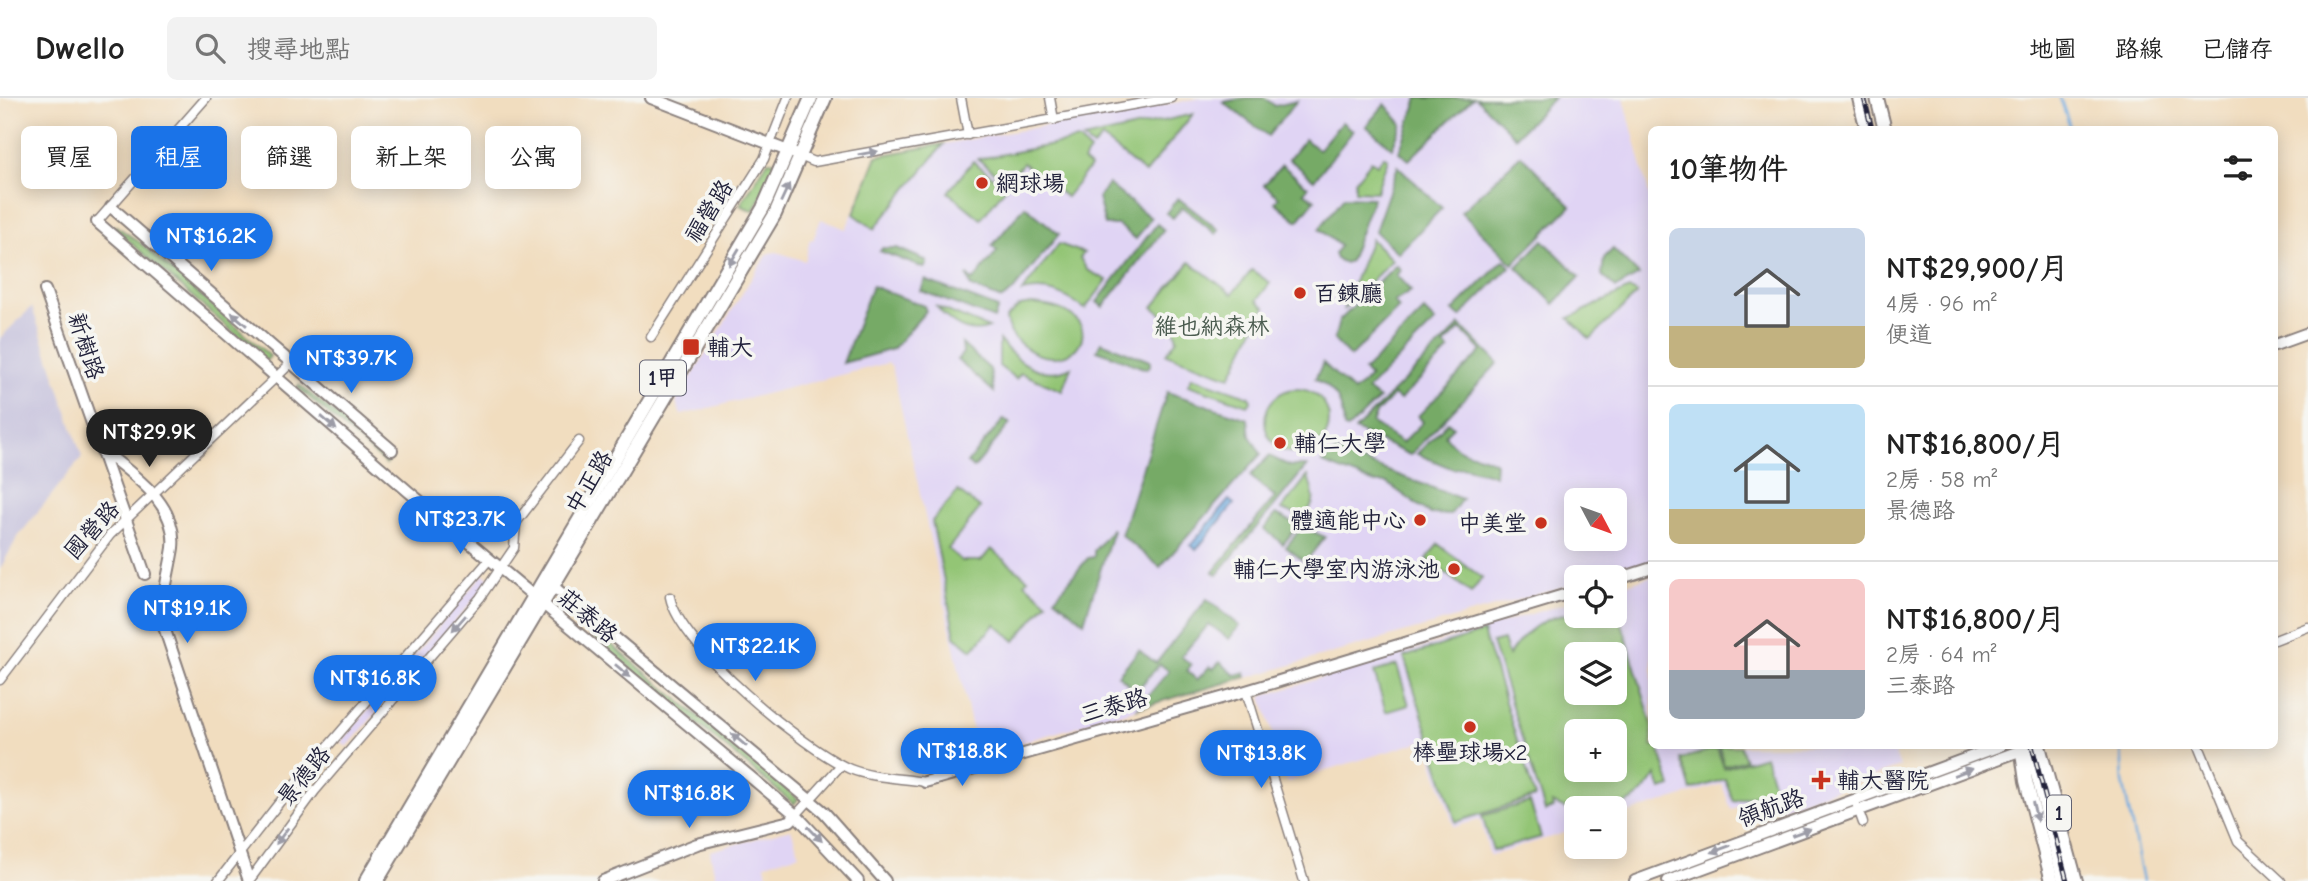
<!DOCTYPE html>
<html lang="zh-TW">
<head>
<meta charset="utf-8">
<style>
  :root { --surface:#fff; --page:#f2f2f2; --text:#222; --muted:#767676; --line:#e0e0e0; --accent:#1a73e8 }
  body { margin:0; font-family:"Comic Neue","LXGW WenKai TC",sans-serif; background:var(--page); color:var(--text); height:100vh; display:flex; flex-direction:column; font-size:26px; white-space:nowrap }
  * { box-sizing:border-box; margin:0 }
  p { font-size:23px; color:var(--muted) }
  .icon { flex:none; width:38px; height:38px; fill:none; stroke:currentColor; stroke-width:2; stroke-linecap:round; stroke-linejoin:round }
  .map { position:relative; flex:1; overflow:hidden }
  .panel { position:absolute; left:1648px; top:28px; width:630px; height:623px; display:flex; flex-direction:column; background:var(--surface); border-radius:10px; box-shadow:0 4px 18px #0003 }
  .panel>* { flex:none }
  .banner { position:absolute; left:21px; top:28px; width:665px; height:63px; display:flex; gap:14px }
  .needle { width:46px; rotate:131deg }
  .buttons { position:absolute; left:1564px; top:390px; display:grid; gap:14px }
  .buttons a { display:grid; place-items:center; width:63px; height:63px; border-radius:10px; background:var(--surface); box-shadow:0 4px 18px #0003; font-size:35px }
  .price { position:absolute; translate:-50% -60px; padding:0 16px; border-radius:24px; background:var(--accent); color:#fff; font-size:23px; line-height:46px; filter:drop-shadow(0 2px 4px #0008) }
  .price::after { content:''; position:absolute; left:50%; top:42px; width:21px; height:16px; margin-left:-10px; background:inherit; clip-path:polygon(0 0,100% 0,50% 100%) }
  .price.selected { background:#222; color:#fff }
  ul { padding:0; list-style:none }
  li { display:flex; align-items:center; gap:21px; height:175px; padding:0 21px }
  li+li { border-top:2px solid var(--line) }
  li span { display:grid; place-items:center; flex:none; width:196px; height:140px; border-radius:10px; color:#555 }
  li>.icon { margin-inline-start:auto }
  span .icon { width:84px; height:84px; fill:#fffc; stroke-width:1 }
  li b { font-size:30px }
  h2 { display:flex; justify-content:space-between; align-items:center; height:84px; padding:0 21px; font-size:30px }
  .pill { padding:0 24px; border-radius:10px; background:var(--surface); box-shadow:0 4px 18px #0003; font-size:24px; line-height:63px }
  .pill.selected { background:var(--accent); color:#fff }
  header { display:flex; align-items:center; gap:42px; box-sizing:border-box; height:98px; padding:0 35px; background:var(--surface); border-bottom:2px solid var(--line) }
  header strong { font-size:33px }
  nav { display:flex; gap:38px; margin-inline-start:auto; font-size:24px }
  .search { width:490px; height:63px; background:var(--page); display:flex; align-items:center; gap:18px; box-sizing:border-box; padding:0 24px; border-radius:10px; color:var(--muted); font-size:26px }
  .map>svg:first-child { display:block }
</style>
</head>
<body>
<header>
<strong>Dwello</strong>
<div class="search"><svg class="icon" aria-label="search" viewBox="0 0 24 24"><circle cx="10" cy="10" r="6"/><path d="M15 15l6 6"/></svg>搜尋地點</div>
<nav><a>地圖</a><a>路線</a><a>已儲存</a></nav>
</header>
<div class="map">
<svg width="2308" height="783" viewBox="0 0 2308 783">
  <rect width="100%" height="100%" fill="#f6f6f2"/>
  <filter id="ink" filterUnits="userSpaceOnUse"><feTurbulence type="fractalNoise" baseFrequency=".0143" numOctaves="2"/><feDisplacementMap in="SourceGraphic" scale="14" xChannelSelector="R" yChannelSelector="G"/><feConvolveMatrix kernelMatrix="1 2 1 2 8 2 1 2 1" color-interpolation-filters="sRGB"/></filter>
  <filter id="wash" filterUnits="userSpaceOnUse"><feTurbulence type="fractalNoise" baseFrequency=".00686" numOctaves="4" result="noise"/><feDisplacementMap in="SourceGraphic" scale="28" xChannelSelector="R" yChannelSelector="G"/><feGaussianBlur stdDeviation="1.57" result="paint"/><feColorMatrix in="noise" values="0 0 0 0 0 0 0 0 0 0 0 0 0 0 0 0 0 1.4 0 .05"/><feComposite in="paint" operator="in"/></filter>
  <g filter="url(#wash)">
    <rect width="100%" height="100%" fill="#f1ddbf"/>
    <g fill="#e0d4f4" fill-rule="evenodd">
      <path d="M1201,0H1624L1652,108V464L1597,479L1577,480V485L978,657L892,269L888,265L681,317L676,304L767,155L756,174L769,155L777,154L805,163L810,141L813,142L821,121L846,131L877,58ZM1577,402H1615V441H1577Z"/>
      <polygon points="483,476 490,481 488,485 347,649 341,644"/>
      <path d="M1652,478V648H1892L1900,669L1777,712L1775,697L1731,711L1722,686L1615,719V710H1577V731L1490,758L1480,721L1454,729L1426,642L1287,684L1262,598L1577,502V518H1615V490ZM1577,556H1615V595H1577ZM1577,634H1615V672H1577Z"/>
      <polygon points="791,731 799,756 765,766 767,778 747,783 716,783 710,753"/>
    </g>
    <polygon fill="#c4c0db" points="32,209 82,359 17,440 0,471 0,240"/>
    <g fill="#93c575" stroke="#5a7458" stroke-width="2" fill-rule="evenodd">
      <polygon points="1193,16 1145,75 1102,40 1093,49 1083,41"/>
      <polygon points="1078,42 1090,53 1083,63 1090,69 1066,99 1023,65 1007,84 978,61"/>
      <polygon points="944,46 874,131 854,116 877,58"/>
      <polygon points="1384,58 1388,61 1376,94 1355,93 1355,83 1371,63 1377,67"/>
      <polygon points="768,63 780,64 753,113 740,107"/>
      <polygon points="973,63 1006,89 981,121 948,94"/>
      <polygon points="116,128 139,144 270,258 266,263 114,130"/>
      <polygon points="1371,141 1392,162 1343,212"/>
      <path d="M1059,146L1084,155L1080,160L1087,172L1107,182L1085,211C1064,196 1048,188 1022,194Z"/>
      <polygon points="1190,164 1232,196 1252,172 1270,185 1257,202 1265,209 1230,279 1166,256 1177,241 1173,226 1153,209"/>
      <polygon points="1629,191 1637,196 1590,241 1569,220"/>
      <path d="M1032,206C1123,213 1073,288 1022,247C1013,240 1007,232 1006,220L1020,208Z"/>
      <path d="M937,209L989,230C969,239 949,225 937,209Z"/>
      <path d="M999,242C1017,264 1043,283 1071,269L1062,293L1021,275L1016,281L999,268Z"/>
      <polygon points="1192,279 1250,299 1251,304 1247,307 1188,287"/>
      <polygon points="299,287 391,361 386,366 297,289"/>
      <circle cx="1297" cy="323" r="32"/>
      <path d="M1308,378C1313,395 1319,406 1303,417L1281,412Z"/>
      <polygon points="958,393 980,410 948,451 962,463 981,463 991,451 1028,481 1025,485 1047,504 1015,543 995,526 972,552 955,538 932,423"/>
      <polygon points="1438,446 1482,480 1471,495 1427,461"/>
      <polygon points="559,507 600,537 798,701 794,706 557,509"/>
      <path d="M1577,515V518H1600L1610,525V521L1620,519L1652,626V648H1658L1671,689L1661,692L1656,677C1633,713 1615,710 1577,710V716L1552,705L1553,710L1545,713L1492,545L1503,542L1508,558C1525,532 1545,517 1577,515ZM1577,556H1615V595H1577ZM1577,634H1615V672H1577Z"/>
      <polygon points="1483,534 1535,699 1456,724 1404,559"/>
      <polygon points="1397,567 1409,607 1386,614 1374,574"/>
      <polygon points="1719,648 1740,648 1745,662 1724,668"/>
      <polygon points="1717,650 1724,670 1765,658 1775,691 1733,703 1725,681 1691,692 1681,661"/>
      <polygon points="1530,704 1541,739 1493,753 1482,718"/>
    </g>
    <g fill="#76aa66" stroke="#4c6650" stroke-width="2" fill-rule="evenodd">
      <polygon points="1246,0 1265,0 1275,8 1297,3 1268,38 1223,4"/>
      <polygon points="1418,0 1473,0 1409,62 1399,54"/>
      <polygon points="1476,0 1554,0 1515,39"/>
      <polygon points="1385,6 1402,26 1392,50 1366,28"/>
      <polygon points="1342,24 1353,33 1314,82 1289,61 1305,41 1318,52"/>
      <polygon points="1521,57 1571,108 1513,166 1461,114"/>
      <polygon points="1282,67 1308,89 1304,94 1315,102 1298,123 1275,104 1279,99 1264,87"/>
      <polygon points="1398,68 1442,110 1398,155 1375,133"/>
      <polygon points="1108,86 1151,120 1136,141 1118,127 1105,127 1098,100"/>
      <polygon points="1344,99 1373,100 1350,163 1345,165 1336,161 1334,156 1340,148 1319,131"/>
      <polygon points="1178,100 1219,132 1216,136 1182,109 1173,120 1166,115"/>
      <polygon points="1025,108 1059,136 1012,194 1002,201 971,189 967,177 973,183 997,153 992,148"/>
      <polygon points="1157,126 1164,132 1103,209 1097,204"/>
      <polygon points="1543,142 1580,179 1554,206 1517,169"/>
      <polygon points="882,150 897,150 927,163 927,167 924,170 880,153"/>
      <polygon points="1613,151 1639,177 1616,190 1602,177 1604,160"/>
      <polygon points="1504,162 1510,169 1460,219 1453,213"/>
      <polygon points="1396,167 1401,172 1396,177 1411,193 1394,204 1399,210 1350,259 1334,242 1339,223"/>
      <polygon points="925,182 998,210 994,221 921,193"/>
      <polygon points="872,188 924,208 926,213 893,251 843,265"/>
      <path d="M1424,213L1435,224L1367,292L1379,301L1348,331L1344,330C1343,307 1337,291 1315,281L1323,265L1354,294L1370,279L1364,273Z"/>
      <path d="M1460,227L1498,265L1410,357L1355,332ZM1460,231L1482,253L1418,318L1423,324L1402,345L1372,325L1377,314L1394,297L1400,302L1449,252L1444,247Z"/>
      <polygon points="1101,244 1150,263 1150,268 1146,271 1097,252"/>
      <polygon points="962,246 990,271 994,294 957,262 963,255"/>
      <polygon points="1167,294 1248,321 1250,338 1261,356 1160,469 1121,437"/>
      <polygon points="1004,321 1010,326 974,370 967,365"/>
      <path d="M1448,324L1453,329L1445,337C1461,361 1477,352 1496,365L1495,377L1462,369L1453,371L1417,356Z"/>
      <polygon points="1335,353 1462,401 1450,417 1430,416 1387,385 1375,385 1322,365"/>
      <polygon points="1269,358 1290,368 1307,368 1217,477 1213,474 1275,399 1250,378"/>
      <polygon points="1276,416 1299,427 1283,446 1264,431"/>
      <polygon points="1302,429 1325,439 1305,464 1286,449"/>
      <polygon points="1112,431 1113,432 1084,524 1055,500 1088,460 1094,459 1094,453"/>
      <polygon points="1207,501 1240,528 1229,541 1209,526 1181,558 1191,567 1187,573 1197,582 1210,568 1213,571 1220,564 1235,577 1245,574 1246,579 1138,610 1169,573 1160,566 1136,593 1118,577 1139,552 1156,565"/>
    </g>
    <polygon fill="#6face1" stroke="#48678e" stroke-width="2" points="1229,402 1234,406 1196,452 1191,447"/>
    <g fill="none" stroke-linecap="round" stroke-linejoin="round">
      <g stroke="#6face1" stroke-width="2.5">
        <polyline points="2060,0 2071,32"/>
        <polyline points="2121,648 2123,684 2143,783"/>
      </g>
    </g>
  </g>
  <g filter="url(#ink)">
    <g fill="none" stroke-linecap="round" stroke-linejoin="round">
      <g stroke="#8a807d" stroke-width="11">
        <g id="street">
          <polyline points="961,0 968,37"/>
          <polyline points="1050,0 1054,22"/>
          <polyline points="802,59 814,64 1171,0"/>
          <polyline points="97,124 206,0"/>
          <polyline points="651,239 764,61 788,0"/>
          <path d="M670,499C680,549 804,651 850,671C872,680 901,680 925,684"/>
          <polyline points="2275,542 2308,529"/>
          <polyline points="0,582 110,437 290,266"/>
          <polyline points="1246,593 1304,783"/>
          <polyline points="2199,648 2238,743 2281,783"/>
          <polyline points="1857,708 1863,725"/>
          <polyline points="796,717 841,667"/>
          <polyline points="218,783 279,705 489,462"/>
          <polyline points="249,783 315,693 480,500 514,450 516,425 579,343"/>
        </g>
      </g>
      <g stroke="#8a807d" stroke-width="14">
        <g id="secondary">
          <polyline points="651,0 793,55"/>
          <polyline points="111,109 392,352"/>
          <polyline points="97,124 409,394 796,717 858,783"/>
          <polyline points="45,192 145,476"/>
          <polyline points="2275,247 2308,235"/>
          <path d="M99,349C129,375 178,403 173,450C169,476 161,499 163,526L249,783"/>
          <polyline points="1615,482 1652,470"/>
          <polyline points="548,484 824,714 885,783"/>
          <polyline points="925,684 1246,593 1577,493"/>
          <polyline points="603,783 697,746 790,723 796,717"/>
          <polyline points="1635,783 2000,648"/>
          <polyline points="1668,783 2022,652"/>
        </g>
      </g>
      <g stroke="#8a807d" stroke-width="16">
        <g id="primary">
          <polyline points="1859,0 1867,32"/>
          <polyline points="1877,0 1885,32"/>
          <polyline points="2021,648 2026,683 2052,783"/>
          <polyline points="2030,648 2064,783"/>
          <polyline points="2039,648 2076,783"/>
          <polyline points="366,783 763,110 811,0"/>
          <polyline points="377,783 775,116 825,0"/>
        </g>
      </g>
      <use href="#street" stroke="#fff" stroke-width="8"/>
      <use href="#secondary" stroke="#fff" stroke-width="10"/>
      <use href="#primary" stroke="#fff" stroke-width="12"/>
      <g stroke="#22223b" stroke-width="5">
        <g id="rail">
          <polyline points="1864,0 1872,32"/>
          <polyline points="2032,648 2067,783"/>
        </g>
      </g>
      <use href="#rail" stroke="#f6f6f2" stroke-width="2.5" stroke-dasharray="8" stroke-linecap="butt"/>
    </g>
    <defs><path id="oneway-solid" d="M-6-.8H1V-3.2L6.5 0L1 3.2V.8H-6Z" transform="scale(1.75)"/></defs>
    <g fill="#9c9ca7">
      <use href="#oneway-solid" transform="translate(868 55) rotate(-10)"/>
      <use href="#oneway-solid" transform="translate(785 95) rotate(-65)"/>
      <use href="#oneway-solid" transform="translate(734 159) rotate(121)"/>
      <use href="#oneway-solid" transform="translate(239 221) rotate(-139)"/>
      <use href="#oneway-solid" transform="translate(329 325) rotate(41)"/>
      <use href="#oneway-solid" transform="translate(459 525) rotate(131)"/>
      <use href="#oneway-solid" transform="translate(623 573) rotate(40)"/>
      <use href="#oneway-solid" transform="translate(739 642) rotate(-140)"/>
      <use href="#oneway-solid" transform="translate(1963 674) rotate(-20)"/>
      <use href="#oneway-solid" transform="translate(2035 714) rotate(76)"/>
      <use href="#oneway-solid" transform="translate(1801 734) rotate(-20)"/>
      <use href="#oneway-solid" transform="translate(815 736) rotate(46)"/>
      <use href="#oneway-solid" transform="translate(282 738) rotate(126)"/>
      <use href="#oneway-solid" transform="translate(1721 751) rotate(160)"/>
    </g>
  </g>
  <g fill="#c8321e" stroke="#f6f6f2" stroke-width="2.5">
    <circle cx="982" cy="85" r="7"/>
    <circle cx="1300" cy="195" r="7"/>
    <rect x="682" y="240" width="18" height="18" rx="3.5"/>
    <circle cx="1280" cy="345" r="7"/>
    <circle cx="1420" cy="422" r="7"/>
    <circle cx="1541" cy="425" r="7"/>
    <circle cx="1454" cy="471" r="7"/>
    <circle cx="1470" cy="629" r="7"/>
    <path d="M1817.5 671.5h7v7h7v7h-7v7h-7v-7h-7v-7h7z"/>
  </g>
  <g text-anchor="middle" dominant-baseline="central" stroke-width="7" stroke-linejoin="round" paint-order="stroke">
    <g fill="#f6f6f2" stroke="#626272" stroke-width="2">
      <rect x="640" y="262.5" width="46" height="35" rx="5"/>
      <rect x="2047" y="697.5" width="24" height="35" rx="5"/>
    </g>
    <g font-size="21" font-weight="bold" fill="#22223b">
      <text x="663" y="280">1甲</text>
      <text x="2059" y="715">1</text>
    </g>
    <g font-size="23" fill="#22223b" stroke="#f6f6f2" text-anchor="start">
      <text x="996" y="85">網球場</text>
      <text x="1314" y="195">百鍊廳</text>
      <text x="707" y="249">輔大</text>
      <text x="1294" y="345">輔仁大學</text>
      <text x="1406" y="422" text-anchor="end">體適能中心</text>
      <text x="1527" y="425" text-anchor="end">中美堂</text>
      <text x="1440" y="471" text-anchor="end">輔仁大學室內游泳池</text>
      <text x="1470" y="654" text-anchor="middle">棒壘球場x2</text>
      <text x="1837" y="682">輔大醫院</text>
    </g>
    <g font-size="23" fill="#22223b" stroke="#f6f6f2">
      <text transform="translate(709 113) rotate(-58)">福營路</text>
      <text transform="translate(86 248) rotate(72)">新樹路</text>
      <text transform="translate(589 384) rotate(-59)">中正路</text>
      <text transform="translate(92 432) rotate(-48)">國營路</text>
      <text transform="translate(588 518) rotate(40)">莊泰路</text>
      <text transform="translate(1114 608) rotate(-16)">三泰路</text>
      <text transform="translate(304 678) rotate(-51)">景德路</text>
      <text transform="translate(1771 710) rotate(-20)">領航路</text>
    </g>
    <g font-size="23" fill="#4a5b4f" stroke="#f6f6f2">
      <text x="1212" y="228">維也納森林</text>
    </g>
  </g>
</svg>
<div class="buttons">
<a><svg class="needle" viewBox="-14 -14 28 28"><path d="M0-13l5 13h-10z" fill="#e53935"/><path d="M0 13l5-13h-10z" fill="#767676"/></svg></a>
<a><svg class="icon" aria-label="locate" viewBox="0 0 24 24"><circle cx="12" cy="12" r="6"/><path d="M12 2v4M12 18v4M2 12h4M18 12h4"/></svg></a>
<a><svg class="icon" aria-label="layers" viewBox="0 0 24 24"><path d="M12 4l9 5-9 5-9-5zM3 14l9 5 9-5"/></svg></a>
<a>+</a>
<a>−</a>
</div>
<b class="price" style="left:211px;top:175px">NT$16.2K</b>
<b class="price" style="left:351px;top:297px">NT$39.7K</b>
<b class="price selected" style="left:149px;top:371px">NT$29.9K</b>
<b class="price" style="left:460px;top:458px">NT$23.7K</b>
<b class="price" style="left:187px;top:547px">NT$19.1K</b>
<b class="price" style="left:755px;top:585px">NT$22.1K</b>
<b class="price" style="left:375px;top:617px">NT$16.8K</b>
<b class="price" style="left:962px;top:690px">NT$18.8K</b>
<b class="price" style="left:1261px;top:692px">NT$13.8K</b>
<b class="price" style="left:689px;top:732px">NT$16.8K</b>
<div class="banner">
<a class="pill">買屋</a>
<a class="pill selected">租屋</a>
<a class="pill">篩選</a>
<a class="pill">新上架</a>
<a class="pill">公寓</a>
</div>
<section class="panel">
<h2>10筆物件<svg class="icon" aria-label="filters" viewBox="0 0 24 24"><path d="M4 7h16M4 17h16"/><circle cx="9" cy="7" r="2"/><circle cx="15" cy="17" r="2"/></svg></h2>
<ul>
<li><span style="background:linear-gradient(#c9d6e8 70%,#c2b280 0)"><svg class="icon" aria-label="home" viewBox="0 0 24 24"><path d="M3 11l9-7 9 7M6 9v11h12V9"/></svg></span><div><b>NT$29,900/月</b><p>4房 · 96 m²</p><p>便道</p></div></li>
<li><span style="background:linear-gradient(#bfe0f5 75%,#c2b280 0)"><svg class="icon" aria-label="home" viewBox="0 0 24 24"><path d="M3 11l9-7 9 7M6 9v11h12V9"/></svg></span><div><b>NT$16,800/月</b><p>2房 · 58 m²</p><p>景德路</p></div></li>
<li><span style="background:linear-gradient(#f6c9c9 65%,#9aa5b1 0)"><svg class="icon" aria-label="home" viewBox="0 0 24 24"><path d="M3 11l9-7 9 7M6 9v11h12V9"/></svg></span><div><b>NT$16,800/月</b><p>2房 · 64 m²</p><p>三泰路</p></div></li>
</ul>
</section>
</div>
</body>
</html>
